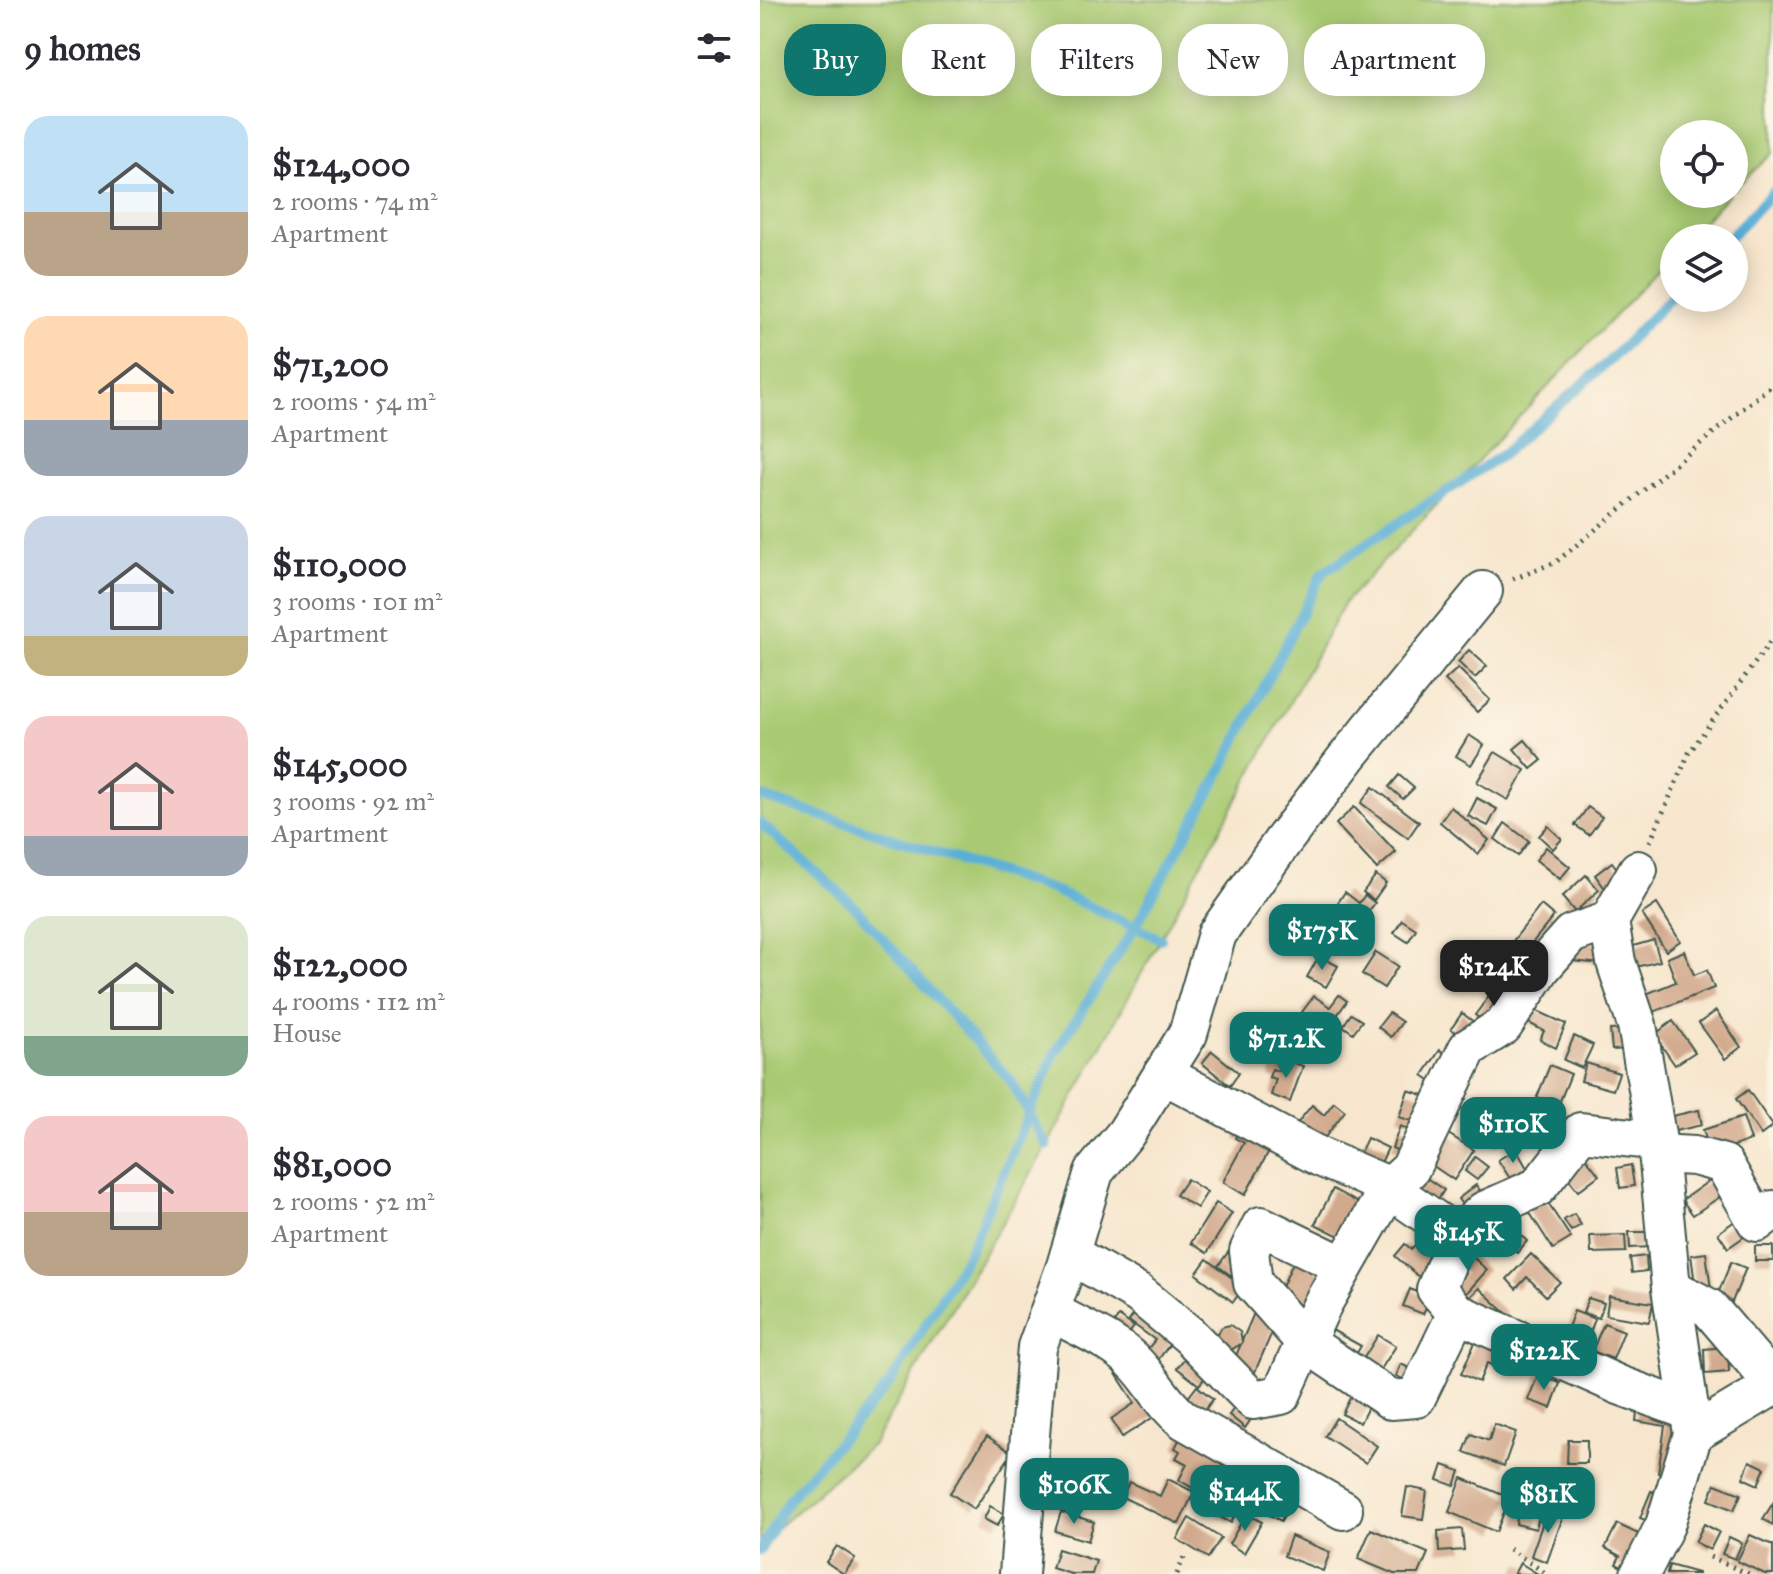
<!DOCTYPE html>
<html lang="en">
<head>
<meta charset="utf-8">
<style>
  :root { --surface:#fff; --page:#f2f2f3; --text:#2b2b33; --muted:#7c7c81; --accent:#0f766e }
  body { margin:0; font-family:"IM FELL Great Primer",serif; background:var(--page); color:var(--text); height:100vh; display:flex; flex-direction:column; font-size:30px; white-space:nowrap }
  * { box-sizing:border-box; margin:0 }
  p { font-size:26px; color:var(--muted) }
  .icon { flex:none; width:44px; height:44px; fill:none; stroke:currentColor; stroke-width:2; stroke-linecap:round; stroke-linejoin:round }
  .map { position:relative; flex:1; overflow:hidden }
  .details { display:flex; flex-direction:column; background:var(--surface); width:760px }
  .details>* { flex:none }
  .hud { position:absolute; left:24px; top:24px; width:760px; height:72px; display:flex; gap:16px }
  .tools { position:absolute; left:900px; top:120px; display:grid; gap:16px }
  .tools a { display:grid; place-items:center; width:88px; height:88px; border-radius:50%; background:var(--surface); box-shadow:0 4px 20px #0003; font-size:40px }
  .price { position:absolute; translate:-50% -68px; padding:0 18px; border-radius:16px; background:var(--accent); color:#fff; font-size:26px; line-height:52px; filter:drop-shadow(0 2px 4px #0008) }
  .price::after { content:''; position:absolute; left:50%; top:48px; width:24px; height:18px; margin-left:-12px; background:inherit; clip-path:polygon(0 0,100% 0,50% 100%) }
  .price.current { background:#222; color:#fff }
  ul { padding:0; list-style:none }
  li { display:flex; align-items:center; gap:24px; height:200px; padding:0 24px }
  li span { display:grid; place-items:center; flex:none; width:224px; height:160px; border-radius:24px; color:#555 }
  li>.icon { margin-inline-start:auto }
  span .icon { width:96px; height:96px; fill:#fffc; stroke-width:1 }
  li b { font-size:34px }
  h2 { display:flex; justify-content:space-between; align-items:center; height:96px; padding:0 24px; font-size:34px }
  .chip { padding:0 28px; border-radius:32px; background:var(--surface); box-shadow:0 4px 20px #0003; font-size:28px; line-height:72px }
  .chip.current { background:var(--accent); color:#fff }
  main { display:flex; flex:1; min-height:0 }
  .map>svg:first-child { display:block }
</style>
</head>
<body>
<main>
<section class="details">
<h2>9 homes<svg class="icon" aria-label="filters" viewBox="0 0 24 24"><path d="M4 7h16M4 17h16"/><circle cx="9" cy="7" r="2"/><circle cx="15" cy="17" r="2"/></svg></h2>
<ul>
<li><span style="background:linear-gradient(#bfe0f5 60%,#b9a48a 0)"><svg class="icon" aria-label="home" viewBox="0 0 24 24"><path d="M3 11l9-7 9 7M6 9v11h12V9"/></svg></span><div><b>$124,000</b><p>2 rooms · 74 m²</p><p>Apartment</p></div></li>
<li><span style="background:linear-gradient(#ffd9b3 65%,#9aa5b1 0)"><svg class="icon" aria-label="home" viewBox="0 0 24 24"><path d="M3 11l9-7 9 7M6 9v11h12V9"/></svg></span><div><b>$71,200</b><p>2 rooms · 54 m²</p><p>Apartment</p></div></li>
<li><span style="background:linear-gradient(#c9d6e8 75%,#c2b280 0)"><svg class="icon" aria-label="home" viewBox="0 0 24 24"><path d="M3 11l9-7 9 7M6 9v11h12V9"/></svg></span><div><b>$110,000</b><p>3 rooms · 101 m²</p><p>Apartment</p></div></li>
<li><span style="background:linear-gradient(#f6c9c9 75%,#9aa5b1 0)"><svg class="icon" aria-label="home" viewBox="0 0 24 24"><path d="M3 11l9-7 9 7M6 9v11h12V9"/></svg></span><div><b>$145,000</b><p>3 rooms · 92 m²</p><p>Apartment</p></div></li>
<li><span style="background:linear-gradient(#dfe7d0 75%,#7fa58c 0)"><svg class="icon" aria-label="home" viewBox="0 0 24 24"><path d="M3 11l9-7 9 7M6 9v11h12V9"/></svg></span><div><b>$122,000</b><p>4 rooms · 112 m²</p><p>House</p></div></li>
<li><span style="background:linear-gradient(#f6c9c9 60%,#b9a48a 0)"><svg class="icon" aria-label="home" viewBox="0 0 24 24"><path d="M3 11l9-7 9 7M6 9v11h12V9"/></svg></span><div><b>$81,000</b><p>2 rooms · 52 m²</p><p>Apartment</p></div></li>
</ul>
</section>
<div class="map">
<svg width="1013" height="1574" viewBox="0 0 1013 1574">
  <rect width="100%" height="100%" fill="#fcf5e5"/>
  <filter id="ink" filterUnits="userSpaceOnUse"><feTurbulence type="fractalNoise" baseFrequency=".0125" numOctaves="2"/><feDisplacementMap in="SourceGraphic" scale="16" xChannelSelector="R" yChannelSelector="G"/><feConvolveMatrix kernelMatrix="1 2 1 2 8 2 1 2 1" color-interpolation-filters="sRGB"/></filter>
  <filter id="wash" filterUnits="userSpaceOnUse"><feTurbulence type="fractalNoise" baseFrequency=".006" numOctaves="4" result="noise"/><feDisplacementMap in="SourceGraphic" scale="32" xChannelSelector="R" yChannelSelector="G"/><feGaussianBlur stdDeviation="1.8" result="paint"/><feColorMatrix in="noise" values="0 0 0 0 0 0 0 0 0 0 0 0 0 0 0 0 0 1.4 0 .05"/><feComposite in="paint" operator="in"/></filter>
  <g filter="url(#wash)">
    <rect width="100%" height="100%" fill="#f7e6cd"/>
    <polygon fill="#a9ca72" stroke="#648453" stroke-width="2" points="0,0 1013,0 1013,153 974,189 974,134 914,134 914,194 969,194 928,238 914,238 914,253 585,602 287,1146 113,1444 0,1543"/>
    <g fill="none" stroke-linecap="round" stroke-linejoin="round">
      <g stroke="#5aafd6" stroke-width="10">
        <polyline points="969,238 1013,192"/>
        <polyline points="0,796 293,890 401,939"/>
        <polyline points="0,823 92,904 251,1081 287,1146"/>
        <polyline points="0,1551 29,1499 130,1383 209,1252 295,1053 375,927 455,783 562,573 742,455 849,361 914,294"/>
      </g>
    </g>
    <g id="blocks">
      <g fill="#d1a98c">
        <polygon points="709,650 727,666 715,678 698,662"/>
        <polygon points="698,668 730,700 717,712 685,680"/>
        <polygon points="709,735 724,745 711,765 696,756"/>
        <polygon points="765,740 782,760 771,769 754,749"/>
        <polygon points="735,752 765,770 748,800 717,782"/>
        <polygon points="639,775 654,788 643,799 629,787"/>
        <polygon points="613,787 659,822 648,838 601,803"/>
        <polygon points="717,798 737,809 728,826 708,816"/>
        <polygon points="594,807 636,852 617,869 576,824"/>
        <polygon points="691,807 729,840 718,854 680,822"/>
        <polygon points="828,807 842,817 829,835 815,825"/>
        <polygon points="745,823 769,841 758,856 735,839"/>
        <polygon points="788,826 802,839 793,849 779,836"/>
        <polygon points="786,847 810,867 800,879 776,860"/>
        <polygon points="852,862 864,878 847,891 835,875"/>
        <polygon points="616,875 626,883 614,900 603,892"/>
        <polygon points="826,875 839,890 815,912 802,897"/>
        <polygon points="585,892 599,903 605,895 615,903 595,929 582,920 588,912 577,904"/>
        <polygon points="897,904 920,941 906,951 882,914"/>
        <polygon points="781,905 794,916 765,952 753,941"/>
        <polygon points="642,920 656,929 648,942 634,933"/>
        <polygon points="814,940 843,944 842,964 812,961"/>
        <polygon points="894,940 900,961 868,969 863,949"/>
        <polygon points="726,945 761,967 749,986 714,963"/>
        <polygon points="924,951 934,975 947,970 954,988 888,1014 881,996 916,982 907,958"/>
        <polygon points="616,952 638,966 624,988 602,974"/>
        <polygon points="559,956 578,966 566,987 547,977"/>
        <polygon points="736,987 754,1000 733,1028 715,1015"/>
        <polygon points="579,995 587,1001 567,1030 542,1012 554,996 570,1007"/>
        <polygon points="773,1009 806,1024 796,1048 780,1040 784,1031 767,1022"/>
        <polygon points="956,1011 981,1047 965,1059 939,1023"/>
        <polygon points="629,1013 642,1022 631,1037 618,1027"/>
        <polygon points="702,1013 719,1026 708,1041 691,1029"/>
        <polygon points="591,1014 602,1021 593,1033 583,1026"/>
        <polygon points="913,1021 935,1052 915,1065 894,1035"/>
        <polygon points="868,1029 869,1049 852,1050 850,1030"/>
        <polygon points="814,1036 833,1045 822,1068 804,1060"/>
        <polygon points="680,1050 697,1062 679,1086 663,1075"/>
        <polygon points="452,1051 479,1073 470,1086 442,1063"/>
        <polygon points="523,1059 543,1066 530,1102 511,1095 516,1079 509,1077 512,1069 518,1071"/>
        <polygon points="826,1063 859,1073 853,1090 821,1081"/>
        <polygon points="790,1065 811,1074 798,1106 777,1097"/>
        <polygon points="648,1090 672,1098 663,1125 639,1117"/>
        <polygon points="988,1090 1013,1126 1001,1135 976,1099"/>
        <polygon points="574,1102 585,1111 556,1149 532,1130 552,1105 564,1115"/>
        <polygon points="939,1110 942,1125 915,1131 912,1116"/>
        <polygon points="983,1117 991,1140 951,1154 943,1130"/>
        <circle cx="733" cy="1132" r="14"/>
        <polygon points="483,1123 515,1140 485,1195 463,1182 484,1143 475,1138"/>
        <polygon points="640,1126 657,1133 648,1155 632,1148"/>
        <polygon points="685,1132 714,1150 694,1180 666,1161"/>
        <polygon points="607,1138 628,1148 620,1165 599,1155"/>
        <polygon points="756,1149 768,1170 751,1180 738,1160"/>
        <polygon points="822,1153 839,1175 818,1191 801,1169"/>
        <polygon points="715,1157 728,1167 717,1180 705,1171"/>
        <polygon points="871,1165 874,1186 860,1188 857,1168"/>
        <polygon points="662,1175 684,1190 675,1204 653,1189"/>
        <polygon points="956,1176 967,1192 933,1215 922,1200"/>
        <polygon points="427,1179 447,1192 437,1208 416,1195"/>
        <polygon points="716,1185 726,1199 708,1213 698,1199"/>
        <polygon points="573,1189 600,1204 583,1238 555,1224"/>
        <polygon points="785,1199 811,1238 793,1249 768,1210"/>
        <polygon points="456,1203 472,1213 447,1253 431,1243"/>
        <polygon points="734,1210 767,1241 757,1253 723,1222"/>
        <polygon points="814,1214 821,1225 811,1231 804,1220"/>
        <polygon points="982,1216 992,1231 968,1248 958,1233"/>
        <polygon points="869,1232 892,1232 892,1247 870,1248"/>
        <polygon points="865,1235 866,1252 831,1253 830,1236"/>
        <polygon points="672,1236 686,1249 660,1278 635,1256 645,1244 651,1249 659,1241 664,1245"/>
        <rect x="995" y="1246" width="18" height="15"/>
        <polygon points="705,1250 727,1270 703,1297 693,1287 705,1273 694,1263"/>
        <polygon points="469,1251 489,1266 478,1281 458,1266"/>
        <polygon points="946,1253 951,1289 936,1291 931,1255"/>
        <polygon points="771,1254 800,1282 786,1296 767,1277 756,1289 747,1279"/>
        <polygon points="886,1256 887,1271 872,1273 870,1258"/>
        <polygon points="447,1259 484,1287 473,1302 436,1274"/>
        <polygon points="534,1260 563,1273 546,1309 518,1296"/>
        <polygon points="971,1262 986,1268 972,1302 957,1296"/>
        <polygon points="719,1288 746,1313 736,1324 708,1299"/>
        <polygon points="650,1289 670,1299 663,1314 643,1306"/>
        <polygon points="849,1296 893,1303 889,1322 846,1315"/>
        <polygon points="828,1298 844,1303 839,1318 823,1313"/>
        <polygon points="380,1306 417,1334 398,1360 386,1351 395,1340 369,1321"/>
        <polygon points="814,1311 835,1319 822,1355 801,1347"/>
        <polygon points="494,1313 516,1323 494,1374 472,1365 481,1344 469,1351 456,1337 462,1327 470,1325 480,1332 482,1341"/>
        <polygon points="359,1316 374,1327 361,1343 347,1331"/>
        <polygon points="844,1323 864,1331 853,1359 832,1351"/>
        <polygon points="572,1330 601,1346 591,1363 563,1348"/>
        <polygon points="618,1335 636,1346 619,1372 602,1361"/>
        <polygon points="717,1338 753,1354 745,1371 727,1363 719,1382 701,1374"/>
        <polygon points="968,1347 969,1372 945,1374 944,1349"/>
        <polygon points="427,1355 449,1373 439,1385 417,1368"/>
        <polygon points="369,1359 403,1411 362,1437 351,1419 375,1403 353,1369"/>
        <polygon points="641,1364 659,1373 654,1384 636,1376"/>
        <polygon points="778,1375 800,1383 791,1408 768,1400"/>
        <polygon points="437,1386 453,1399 444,1411 427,1399"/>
        <polygon points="592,1394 610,1403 600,1423 582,1414"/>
        <polygon points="478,1403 494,1415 485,1428 469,1415"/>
        <polygon points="878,1405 925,1412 916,1475 898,1473 905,1426 876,1421"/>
        <polygon points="576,1418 617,1446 606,1463 565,1436"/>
        <polygon points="734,1424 756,1432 744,1466 704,1452 711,1434 729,1441"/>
        <polygon points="426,1426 471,1451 447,1496 419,1480 427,1464 416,1458 420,1451 415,1448"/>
        <polygon points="227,1436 252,1453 214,1509 190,1493"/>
        <polygon points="808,1440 827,1440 827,1463 807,1463"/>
        <polygon points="990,1461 1005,1468 998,1485 983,1478"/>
        <polygon points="683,1465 700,1471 695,1486 678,1480"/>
        <polygon points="764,1471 799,1473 798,1494 763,1492"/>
        <polygon points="702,1478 750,1498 736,1532 689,1512"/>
        <polygon points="408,1479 434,1492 419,1524 362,1497 369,1482 400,1496"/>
        <polygon points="321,1482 338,1491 330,1509 312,1500"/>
        <polygon points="955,1484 981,1494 974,1510 949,1500"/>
        <polygon points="647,1487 667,1491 663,1519 642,1516"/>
        <polygon points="891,1491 909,1499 898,1525 880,1518"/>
        <polygon points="454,1493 479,1507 471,1523 445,1509"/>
        <polygon points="510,1494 529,1505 521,1521 501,1511"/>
        <polygon points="760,1503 781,1507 776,1529 756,1524"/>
        <polygon points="1013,1503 1013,1525 1003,1519"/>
        <polygon points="230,1506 244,1514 237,1526 224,1519"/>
        <polygon points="788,1508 804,1514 787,1562 771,1556"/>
        <polygon points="301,1512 334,1522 328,1541 295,1531"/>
        <polygon points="486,1514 502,1522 484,1553 469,1544"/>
        <polygon points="429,1518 461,1538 448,1558 417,1539"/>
        <polygon points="857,1524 889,1539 873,1573 856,1564 860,1556 845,1548"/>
        <polygon points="944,1524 959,1532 950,1550 935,1542"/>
        <polygon points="611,1529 668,1553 659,1574 634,1574 598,1559"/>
        <polygon points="702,1529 704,1550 679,1552 678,1531"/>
        <polygon points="990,1535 1013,1545 1013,1574 1005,1574 977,1561"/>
        <polygon points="531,1536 570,1552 563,1571 524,1556"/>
        <polygon points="969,1537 982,1543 975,1559 962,1554"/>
        <polygon points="77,1546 95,1558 84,1574 66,1562"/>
        <polygon points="298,1549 336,1561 332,1574 311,1574 292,1568"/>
        <polygon points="760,1563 778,1574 754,1574"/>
        <polygon points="909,1565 938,1573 938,1574 907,1574"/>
      </g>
    </g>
  </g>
  <g filter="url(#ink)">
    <use href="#blocks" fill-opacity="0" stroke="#3f564b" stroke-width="2"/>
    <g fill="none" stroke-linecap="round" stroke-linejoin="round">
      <g stroke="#3f564b" stroke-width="42">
        <g id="minor">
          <polyline points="878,870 849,921 856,962 877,1025 897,1141 911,1288 933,1434 905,1525 880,1574"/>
          <polyline points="403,1074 560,1157 621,1183 698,1236 676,1289 697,1313 859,1385 930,1411"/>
          <polyline points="898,1154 934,1156 964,1164 997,1222 1013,1210"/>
          <polyline points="698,1236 724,1211 778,1187 821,1132 897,1141"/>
          <polyline points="310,1254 379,1294 429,1335 493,1400 521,1395 563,1303 629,1188 650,1169 708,1048 743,1026 781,968 811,934 849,921"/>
          <polyline points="584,1266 501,1226 489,1251 493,1283 545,1342 631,1400 656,1398 697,1313"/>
          <polyline points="911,1288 949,1308 1013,1383"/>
          <path d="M290,1311C318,1327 353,1340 375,1363C393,1381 403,1404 424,1420L583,1510"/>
          <polyline points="933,1434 1013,1386"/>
          <polyline points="259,1574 277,1347 306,1266 334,1172 366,1133 428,1034 457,934 523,841 588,756 723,591"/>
        </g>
      </g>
      <g stroke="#3f564b" stroke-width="5" stroke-dasharray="2 6" stroke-linecap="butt">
        <polyline points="753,579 796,562 1013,384"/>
        <polyline points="890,842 929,753 1013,638"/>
        <polyline points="749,1549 787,1574"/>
        <polyline points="950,1557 989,1574"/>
        <polyline points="417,1574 426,1552"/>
      </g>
      <use href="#minor" stroke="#fff" stroke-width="38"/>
    </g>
  </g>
</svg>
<div class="tools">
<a><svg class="icon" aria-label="locate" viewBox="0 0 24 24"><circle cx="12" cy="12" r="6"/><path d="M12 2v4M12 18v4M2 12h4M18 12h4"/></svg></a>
<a><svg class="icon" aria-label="layers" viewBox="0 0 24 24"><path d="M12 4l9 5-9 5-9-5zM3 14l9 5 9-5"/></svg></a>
</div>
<b class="price" style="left:562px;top:972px">$175K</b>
<b class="price current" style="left:734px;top:1008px">$124K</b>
<b class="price" style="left:526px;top:1080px">$71.2K</b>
<b class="price" style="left:753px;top:1165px">$110K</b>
<b class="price" style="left:708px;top:1273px">$145K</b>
<b class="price" style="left:784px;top:1392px">$122K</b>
<b class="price" style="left:314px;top:1526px">$106K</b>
<b class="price" style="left:485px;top:1533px">$144K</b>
<b class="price" style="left:788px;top:1535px">$81K</b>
<div class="hud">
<a class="chip current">Buy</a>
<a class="chip">Rent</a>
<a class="chip">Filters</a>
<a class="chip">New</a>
<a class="chip">Apartment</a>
</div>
</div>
</main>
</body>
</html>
